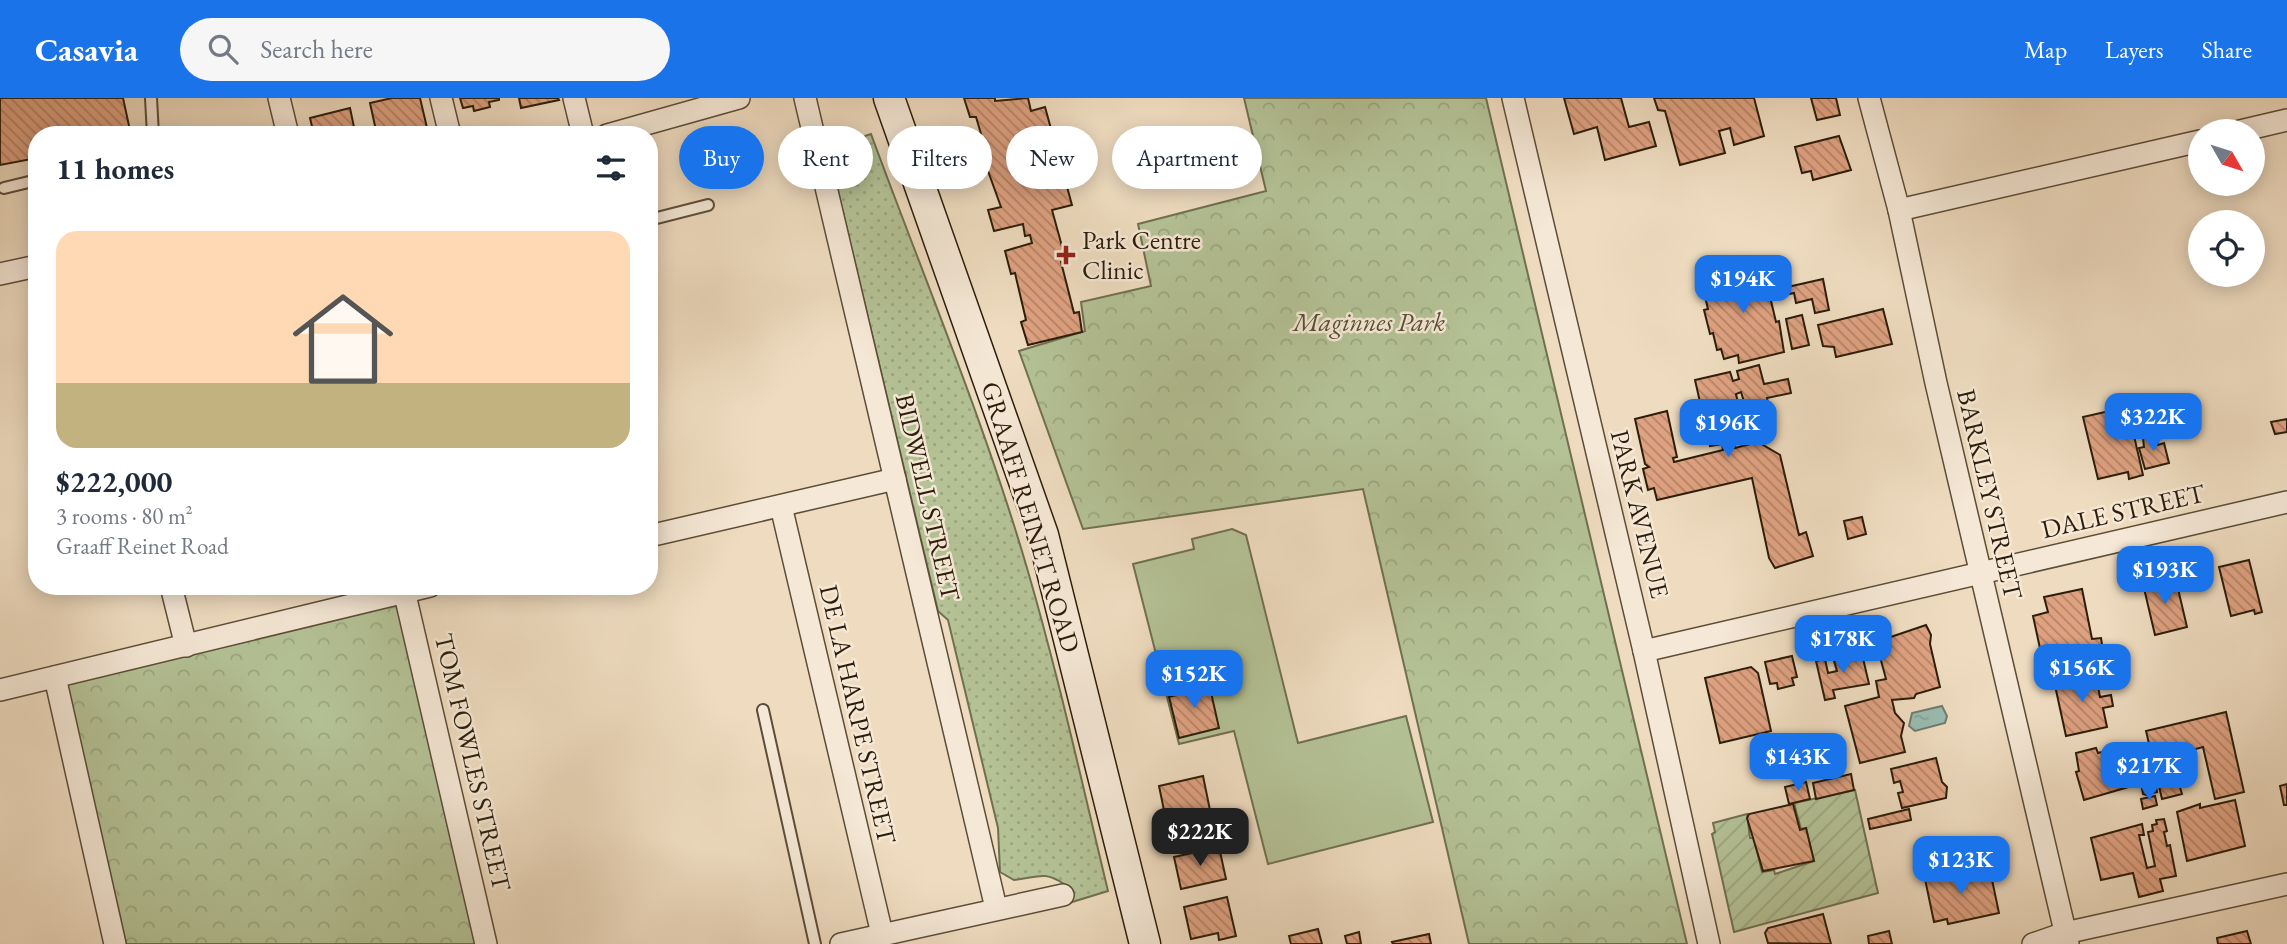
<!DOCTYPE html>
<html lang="en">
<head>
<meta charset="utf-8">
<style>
  :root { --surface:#fff; --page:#f6f6f7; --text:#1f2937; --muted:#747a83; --line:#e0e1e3; --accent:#1a73e8 }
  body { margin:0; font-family:"EB Garamond",serif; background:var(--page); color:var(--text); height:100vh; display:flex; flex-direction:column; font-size:26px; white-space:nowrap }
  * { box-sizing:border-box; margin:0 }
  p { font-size:23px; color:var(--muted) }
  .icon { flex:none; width:38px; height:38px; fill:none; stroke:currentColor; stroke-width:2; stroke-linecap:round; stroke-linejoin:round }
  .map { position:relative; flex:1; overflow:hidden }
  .details { position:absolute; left:28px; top:28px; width:630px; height:469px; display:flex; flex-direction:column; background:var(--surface); border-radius:28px; box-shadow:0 4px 18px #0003 }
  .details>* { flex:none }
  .banner { position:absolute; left:679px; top:28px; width:665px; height:63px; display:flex; gap:14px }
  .needle { width:46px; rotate:129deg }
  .buttons { position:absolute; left:2188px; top:21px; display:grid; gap:14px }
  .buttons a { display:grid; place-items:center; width:77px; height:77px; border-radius:50%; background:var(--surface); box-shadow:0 4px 18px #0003; font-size:35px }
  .price { position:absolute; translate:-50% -60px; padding:0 16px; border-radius:14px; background:var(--accent); color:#fff; font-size:23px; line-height:46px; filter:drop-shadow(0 2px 4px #0008) }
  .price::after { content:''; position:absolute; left:50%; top:42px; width:21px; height:16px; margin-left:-10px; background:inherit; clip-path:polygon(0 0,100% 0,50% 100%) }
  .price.current { background:#222; color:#fff }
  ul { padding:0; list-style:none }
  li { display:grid; align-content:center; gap:14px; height:371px; padding:0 28px }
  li+li { border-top:2px solid var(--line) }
  li span { display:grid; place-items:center; height:217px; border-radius:21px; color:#555 }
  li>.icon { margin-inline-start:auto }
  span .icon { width:126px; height:126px; fill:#fffc; stroke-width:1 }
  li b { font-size:30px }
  h2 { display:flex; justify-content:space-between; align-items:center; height:84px; padding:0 28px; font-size:30px }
  .chip { padding:0 24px; border-radius:32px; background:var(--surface); box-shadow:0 4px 18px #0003; font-size:24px; line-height:63px }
  .chip.current { background:var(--accent); color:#fff }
  header { display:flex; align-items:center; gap:42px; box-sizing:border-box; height:98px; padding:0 35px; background:var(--accent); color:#fff }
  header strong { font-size:33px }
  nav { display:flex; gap:38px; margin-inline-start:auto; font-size:24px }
  .search { width:490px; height:63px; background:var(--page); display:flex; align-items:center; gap:18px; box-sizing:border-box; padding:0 24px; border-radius:38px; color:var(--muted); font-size:26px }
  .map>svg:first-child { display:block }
</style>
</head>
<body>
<header>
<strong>Casavia</strong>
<div class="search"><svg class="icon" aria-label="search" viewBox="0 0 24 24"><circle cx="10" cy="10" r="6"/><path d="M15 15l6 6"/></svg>Search here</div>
<nav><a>Map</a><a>Layers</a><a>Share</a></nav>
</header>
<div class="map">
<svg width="2287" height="846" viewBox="0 0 2287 846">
  <defs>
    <pattern id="grass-dots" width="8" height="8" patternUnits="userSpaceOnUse" patternTransform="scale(1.75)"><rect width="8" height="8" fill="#b4c296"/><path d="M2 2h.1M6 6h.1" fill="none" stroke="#9ba680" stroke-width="1.8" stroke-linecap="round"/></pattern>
    <pattern id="forest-crowns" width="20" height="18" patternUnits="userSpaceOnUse" patternTransform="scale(1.75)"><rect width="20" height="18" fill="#b4c296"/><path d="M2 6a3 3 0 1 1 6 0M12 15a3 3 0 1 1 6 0" fill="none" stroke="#9ba680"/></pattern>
    <pattern id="garden-furrows" width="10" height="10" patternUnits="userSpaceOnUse" patternTransform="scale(1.75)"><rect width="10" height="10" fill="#b4c296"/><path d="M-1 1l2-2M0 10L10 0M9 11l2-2" fill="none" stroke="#9ba680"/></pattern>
    <pattern id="water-ripples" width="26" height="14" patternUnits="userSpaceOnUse" patternTransform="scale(1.75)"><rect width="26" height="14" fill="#9abcb2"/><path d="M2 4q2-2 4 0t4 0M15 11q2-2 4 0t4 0" fill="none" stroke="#85a198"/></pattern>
    <pattern id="building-back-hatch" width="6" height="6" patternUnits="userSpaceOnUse" patternTransform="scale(1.75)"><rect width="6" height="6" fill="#dfa281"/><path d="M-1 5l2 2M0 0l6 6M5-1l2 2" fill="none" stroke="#b58368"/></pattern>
  </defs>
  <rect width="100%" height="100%" fill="#efdcc0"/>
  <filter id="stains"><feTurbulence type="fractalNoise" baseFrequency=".00286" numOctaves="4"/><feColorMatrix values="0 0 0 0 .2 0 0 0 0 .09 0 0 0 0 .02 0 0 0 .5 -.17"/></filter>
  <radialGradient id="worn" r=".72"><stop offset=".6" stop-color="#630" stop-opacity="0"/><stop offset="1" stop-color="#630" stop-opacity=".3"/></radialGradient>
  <path fill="url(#grass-dots)" stroke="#707050" stroke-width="2" d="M871,36C924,180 984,323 1027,470C1058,576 1082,685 1108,793L1059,808L1066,794L1064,786C1043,772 1037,780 1014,782L1000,774L998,730L948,522L938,513L836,85L838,66L851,62L849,43Z"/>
  <g fill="url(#forest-crowns)" stroke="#707050" stroke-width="2">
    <polygon points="1244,0 1486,0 1687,846 1469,846 1363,391 1083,431 1019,253 1085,233 1081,204 1151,188 1138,126 1266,93"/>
    <polygon points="405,494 486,846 115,846 55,579"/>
  </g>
  <polygon fill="url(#garden-furrows)" stroke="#707050" stroke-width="2" points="1855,692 1878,795 1734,834 1712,736 1715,734 1713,725 1747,716 1750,740 1754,740 1762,774 1774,772 1775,776 1814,763 1806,730 1801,731 1794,705"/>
  <polygon fill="#b4c296" stroke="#707050" stroke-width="2" points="1232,431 1246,437 1298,645 1406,618 1433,724 1268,766 1234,633 1179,646 1133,466 1194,451 1192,441"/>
  <polygon fill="url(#water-ripples)" stroke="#6e7c6f" stroke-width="2" points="1942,608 1947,618 1945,625 1915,633 1909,628 1912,615"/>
  <g fill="url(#building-back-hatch)" stroke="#2b1d0a" stroke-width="2">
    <polygon points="0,0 123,0 131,37 37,37 37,60 0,67"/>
    <polygon points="392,0 420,0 428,34 377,37 370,5"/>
    <polygon points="460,0 499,0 499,2 489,4 490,9 474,13 473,8 463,10"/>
    <polygon points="519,0 558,0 559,2 521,10"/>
    <polygon points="964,0 995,0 995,3 1028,0 1031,13 1045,9 1072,107 1052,112 1066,163 1061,164 1074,215 1079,214 1082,234 1028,247 1021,224 1026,222 1015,175 1011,176 1005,153 1032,145 1030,137 1025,138 1023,126 994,133 988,112 1001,109 979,48 984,46 976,19 970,19"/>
    <polygon points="1564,0 1621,0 1629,29 1649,24 1656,48 1605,62 1597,29 1574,36"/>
    <polygon points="1654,0 1754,0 1764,38 1734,47 1730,30 1719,33 1725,55 1680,67 1665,13 1658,12"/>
    <polygon points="1811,0 1836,0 1840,17 1817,22"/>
    <polygon points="350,10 355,34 314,37 310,20"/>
    <polygon points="1839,38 1851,72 1813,82 1811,73 1802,75 1795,49"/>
    <polygon points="1762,165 1776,224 1779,223 1784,254 1739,265 1738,257 1724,261 1721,251 1717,252 1713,235 1710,236 1704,212 1708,211 1704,195 1708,193 1706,185 1721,181 1720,175"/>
    <polygon points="1823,181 1829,212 1815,215 1812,201 1796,205 1794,195 1785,197 1783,190"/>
    <polygon points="1883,211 1892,246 1836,259 1834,249 1823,248 1818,227"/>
    <polygon points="1802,217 1809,247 1792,251 1786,221"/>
    <polygon points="1759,267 1764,286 1788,281 1791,295 1767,300 1768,305 1746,310 1741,294 1736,296 1746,341 1734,343 1735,350 1758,344 1780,357 1799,437 1806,434 1813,458 1775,470 1769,460 1752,380 1657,402 1654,390 1648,392 1643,371 1649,369 1645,366 1635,321 1667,313 1677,359 1673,360 1674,364 1723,352 1722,346 1710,348 1695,282 1730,274 1733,283 1739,281 1737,273"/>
    <polygon points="2114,312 2116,319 2129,316 2143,377 2129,381 2128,374 2098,381 2083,319"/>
    <polygon points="2287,321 2287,334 2275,336 2271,324"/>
    <polygon points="2156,337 2158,347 2164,345 2169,365 2145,371 2139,350 2144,349 2143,340"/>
    <polygon points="1862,419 1866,436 1848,441 1844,423"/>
    <polygon points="2249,462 2262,514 2255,516 2254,512 2231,518 2219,469"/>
    <polygon points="2175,478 2187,529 2155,537 2143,486"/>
    <polygon points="2082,491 2092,541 2101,540 2104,559 2079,565 2075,547 2041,555 2033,518 2048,514 2044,499"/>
    <polygon points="1926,527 1931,537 1930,546 1940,589 1916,596 1914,600 1892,602 1895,615 1904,625 1901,638 1905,654 1860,665 1845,608 1879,599 1876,583 1886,581 1876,544"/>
    <polygon points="1862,556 1869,586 1833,592 1835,600 1825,602 1816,563 1825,561 1828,575 1837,573 1834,563"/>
    <polygon points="1792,558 1797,579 1792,580 1794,587 1778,591 1777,585 1770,586 1765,564"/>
    <polygon points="1751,569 1758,575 1771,633 1720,645 1705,580"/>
    <polygon points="2095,574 2100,599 2111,597 2113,608 2103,610 2107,629 2066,638 2054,583"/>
    <polygon points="1198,582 1200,593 1210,590 1219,630 1179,640 1169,599 1180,596 1178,587"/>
    <polygon points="2226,614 2244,694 2215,701 2203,649 2177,656 2182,678 2177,679 2182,696 2162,701 2146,633"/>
    <polygon points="2122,649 2132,688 2084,702 2076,674 2079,673 2076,655 2096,650 2098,655"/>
    <polygon points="2149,655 2157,694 2146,697 2143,696 2136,658"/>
    <polygon points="1936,660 1942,684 1947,689 1946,700 1902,710 1898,695 1903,694 1900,683 1894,685 1891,671"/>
    <polygon points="1851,676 1854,692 1816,701 1813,685"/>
    <polygon points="1203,678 1211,717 1174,725 1175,730 1168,732 1159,688"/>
    <polygon points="1806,684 1810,701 1789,706 1785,689"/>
    <polygon points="2287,686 2287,707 2284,707 2280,688"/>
    <polygon points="2155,698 2157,707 2143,711 2141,701"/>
    <polygon points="2235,702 2245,748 2187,763 2177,714 2200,706 2200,710"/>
    <polygon points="1793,706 1800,732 1806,730 1814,763 1763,773 1747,720 1749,716"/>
    <polygon points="1909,711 1911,722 1870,731 1868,721"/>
    <polygon points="2164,721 2167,733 2164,734 2167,748 2170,747 2176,778 2160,781 2163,793 2139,799 2133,775 2101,782 2091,740 2142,726 2144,737 2139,737 2147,770 2155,768 2148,734 2153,733 2152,727 2157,726 2156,722"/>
    <polygon points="1219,749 1226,781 1181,791 1174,759"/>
    <polygon points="1939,772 1941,776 1960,772 1961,780 1987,774 1991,777 1999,815 1948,826 1947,821 1934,824 1925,781 1929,780 1928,774"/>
    <polygon points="1227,799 1236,838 1219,842 1218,835 1191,841 1184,809"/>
    <polygon points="1823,816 1831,846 1768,845 1765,835 1768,830"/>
    <polygon points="1318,831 1322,846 1291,846 1289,838"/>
    <polygon points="1889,833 1892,846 1869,846 1868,838"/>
    <polygon points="2247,833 2251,846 2218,846 2217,840"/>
    <polygon points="1359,834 1361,846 1347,846 1345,838"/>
    <polygon points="1429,836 1431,846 1393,846 1392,844"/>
  </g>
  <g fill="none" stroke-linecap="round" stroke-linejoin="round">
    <g stroke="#5c4d38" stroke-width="14">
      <g id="service">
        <polyline points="151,0 153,37"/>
        <polyline points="4,90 37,82"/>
        <polyline points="649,122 708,107"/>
        <polyline points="763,612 815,846"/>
      </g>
    </g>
    <g stroke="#5c4d38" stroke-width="24">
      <g id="minor">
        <polyline points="279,0 288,37"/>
        <polyline points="441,0 450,37"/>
        <polyline points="574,0 583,37"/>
        <polyline points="805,0 996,810"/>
        <polyline points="1513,0 1644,553 1709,846"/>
        <polyline points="1869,0 1899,112 1936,285 2068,846"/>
        <polyline points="2240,33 2287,22"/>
        <polyline points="607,37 739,0"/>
        <polyline points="1899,112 2200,43"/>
        <polyline points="0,176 37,168"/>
        <polyline points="781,408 882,836"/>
        <polyline points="649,438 895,381"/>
        <polyline points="171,488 186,548"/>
        <polyline points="403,488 486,846"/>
        <polyline points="1644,553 2287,404"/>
        <polyline points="55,579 115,846"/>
        <polyline points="0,592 430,488"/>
        <polyline points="841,846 1063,797"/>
        <polyline points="2033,846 2065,835 2287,786"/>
      </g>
    </g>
    <g stroke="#2b1d0a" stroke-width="33">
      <polyline id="secondary" points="889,0 1043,437 1145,846"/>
    </g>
    <use href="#service" stroke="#f5e8d6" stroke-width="10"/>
    <use href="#minor" stroke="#f5e8d6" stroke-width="21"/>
    <use href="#secondary" stroke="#f5e8d6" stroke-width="30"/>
  </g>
  <path fill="#8f2418" stroke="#f5e8d6" stroke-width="2.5" d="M1062.5 146.5h7v7h7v7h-7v7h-7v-7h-7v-7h7z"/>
  <g text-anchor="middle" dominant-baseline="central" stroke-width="5" stroke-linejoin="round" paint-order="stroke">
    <g font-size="26" fill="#2b1d0a" stroke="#f5e8d6" text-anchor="start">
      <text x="1082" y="142">Park Centre<tspan x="1082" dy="30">Clinic</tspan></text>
    </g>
    <g font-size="26" font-style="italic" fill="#544f34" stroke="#f5e8d6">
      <text x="1369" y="224">Maginnes Park</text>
    </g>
    <g font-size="26" fill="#2b1d0a" stroke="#f5e8d6">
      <text transform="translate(1990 396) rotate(77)">BARKLEY STREET</text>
      <text transform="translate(928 399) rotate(77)">BIDWELL STREET</text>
      <text transform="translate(2123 413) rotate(-13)">DALE STREET</text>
      <text transform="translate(1640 416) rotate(76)">PARK AVENUE</text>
      <text transform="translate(1031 419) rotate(73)">GRAAFF REINET ROAD</text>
      <text transform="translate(858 616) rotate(77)">DE LA HARPE STREET</text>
      <text transform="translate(473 664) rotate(77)">TOM FOWLES STREET</text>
    </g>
  </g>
  <rect width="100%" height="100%" filter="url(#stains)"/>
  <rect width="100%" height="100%" fill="url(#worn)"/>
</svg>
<div class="buttons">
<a><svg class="needle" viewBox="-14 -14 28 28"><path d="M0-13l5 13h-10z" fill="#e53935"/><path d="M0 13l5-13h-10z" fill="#747a83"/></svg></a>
<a><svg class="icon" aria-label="locate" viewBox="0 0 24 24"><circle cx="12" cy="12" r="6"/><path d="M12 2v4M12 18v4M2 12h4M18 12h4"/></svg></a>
</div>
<b class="price" style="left:1743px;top:217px">$194K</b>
<b class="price" style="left:2153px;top:355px">$322K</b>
<b class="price" style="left:1728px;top:361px">$196K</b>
<b class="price" style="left:2165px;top:508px">$193K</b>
<b class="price" style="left:1843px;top:577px">$178K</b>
<b class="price" style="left:2082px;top:606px">$156K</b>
<b class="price" style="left:1194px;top:612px">$152K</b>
<b class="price" style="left:1798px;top:695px">$143K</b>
<b class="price" style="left:2149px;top:704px">$217K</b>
<b class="price current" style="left:1200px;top:770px">$222K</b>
<b class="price" style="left:1961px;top:798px">$123K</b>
<div class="banner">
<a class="chip current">Buy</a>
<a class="chip">Rent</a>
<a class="chip">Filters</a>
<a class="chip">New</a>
<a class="chip">Apartment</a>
</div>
<section class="details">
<h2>11 homes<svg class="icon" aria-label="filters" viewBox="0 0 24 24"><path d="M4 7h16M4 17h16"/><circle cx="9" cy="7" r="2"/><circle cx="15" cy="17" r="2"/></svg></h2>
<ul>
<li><span style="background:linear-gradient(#ffd9b3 70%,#c2b280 0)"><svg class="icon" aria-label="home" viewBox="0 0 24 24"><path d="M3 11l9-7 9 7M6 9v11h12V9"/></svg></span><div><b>$222,000</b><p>3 rooms · 80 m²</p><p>Graaff Reinet Road</p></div></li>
</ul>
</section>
</div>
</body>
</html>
